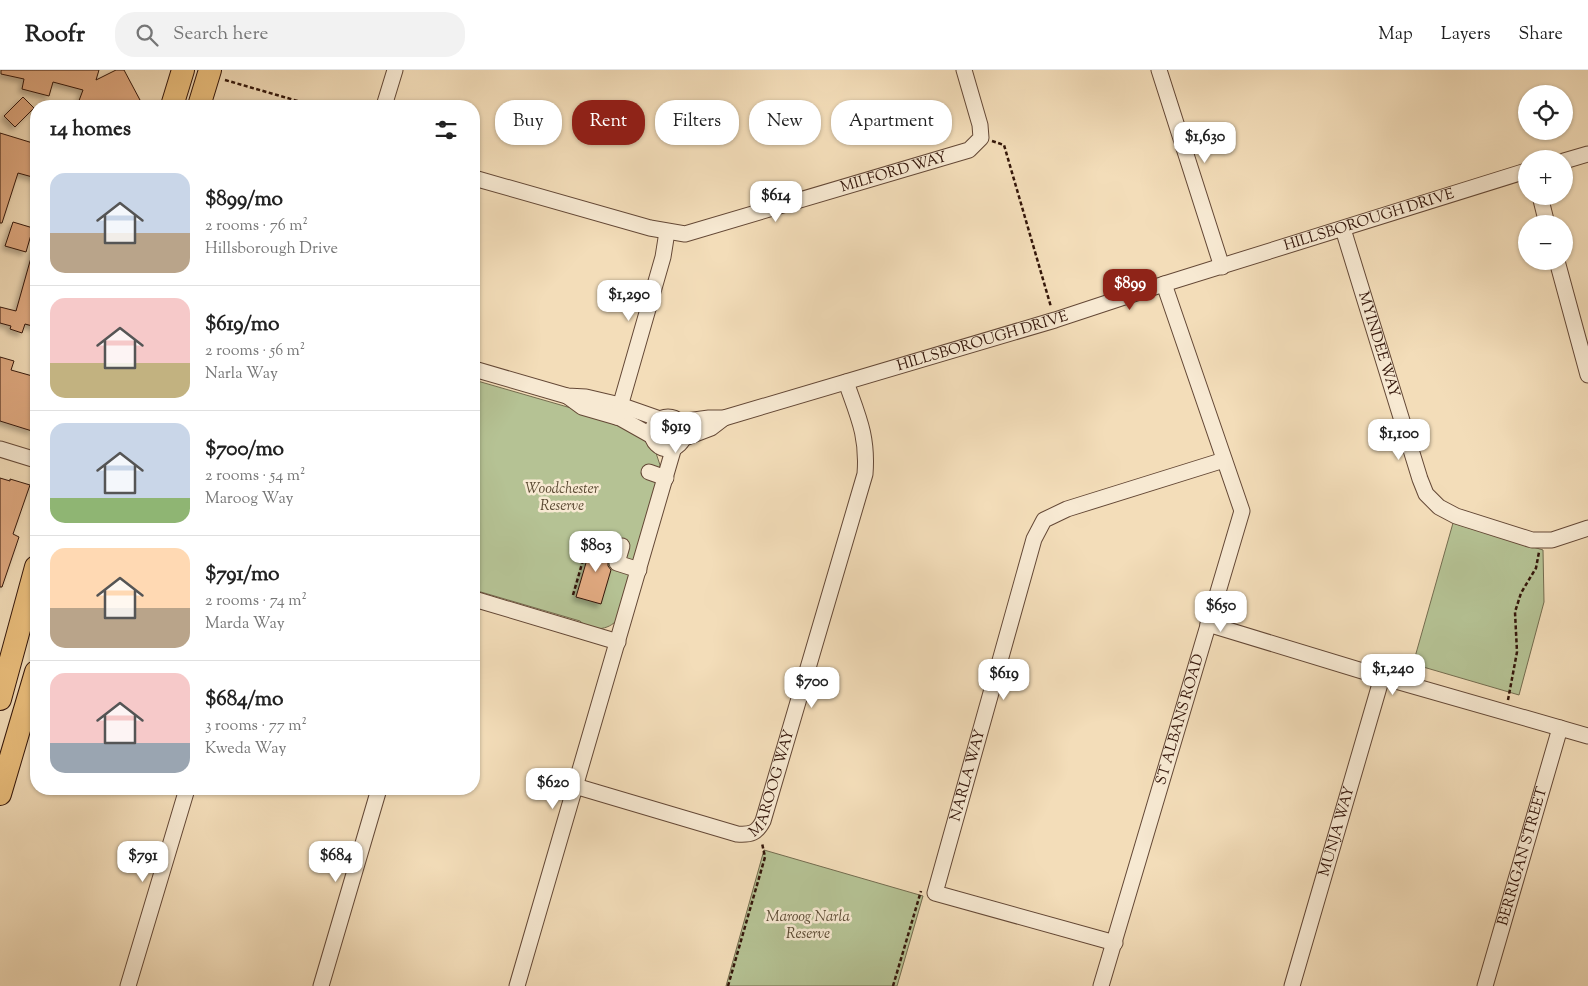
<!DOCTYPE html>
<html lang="en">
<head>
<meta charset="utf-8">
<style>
  :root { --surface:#fff; --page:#f2f2f2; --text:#222; --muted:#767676; --line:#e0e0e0; --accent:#8f2418 }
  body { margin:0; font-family:"Sorts Mill Goudy",serif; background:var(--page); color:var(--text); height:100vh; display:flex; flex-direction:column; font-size:19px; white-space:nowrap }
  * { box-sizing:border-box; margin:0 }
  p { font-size:16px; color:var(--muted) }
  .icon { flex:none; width:28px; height:28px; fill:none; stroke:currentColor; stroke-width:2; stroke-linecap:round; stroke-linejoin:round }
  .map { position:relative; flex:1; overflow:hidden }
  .details { position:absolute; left:30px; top:30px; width:450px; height:695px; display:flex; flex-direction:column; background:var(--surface); border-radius:20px; box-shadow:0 1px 4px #0004 }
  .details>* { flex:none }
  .top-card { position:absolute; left:495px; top:30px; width:475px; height:45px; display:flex; gap:10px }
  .controls { position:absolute; left:1518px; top:15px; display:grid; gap:10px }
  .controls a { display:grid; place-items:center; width:55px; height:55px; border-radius:50%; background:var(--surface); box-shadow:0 1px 4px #0004; font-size:25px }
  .price { position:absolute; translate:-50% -42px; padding:0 11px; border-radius:10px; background:#fff; color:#222; font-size:16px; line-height:32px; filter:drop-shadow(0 1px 2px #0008) }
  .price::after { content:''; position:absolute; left:50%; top:30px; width:15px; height:11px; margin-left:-8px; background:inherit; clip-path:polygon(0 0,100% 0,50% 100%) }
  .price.on { background:var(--accent); color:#fff }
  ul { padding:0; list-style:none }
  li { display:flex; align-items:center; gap:15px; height:125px; padding:0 20px }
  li+li { border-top:1px solid var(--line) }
  li span { display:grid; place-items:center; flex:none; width:140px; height:100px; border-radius:15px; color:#555 }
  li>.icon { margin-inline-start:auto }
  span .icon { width:60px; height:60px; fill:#fffc; stroke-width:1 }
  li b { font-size:21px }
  h2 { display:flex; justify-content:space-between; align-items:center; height:60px; padding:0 20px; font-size:21px }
  .pill { padding:0 18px; border-radius:20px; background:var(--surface); box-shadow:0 1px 4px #0004; font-size:18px; line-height:45px }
  .pill.on { background:var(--accent); color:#fff }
  header { display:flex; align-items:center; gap:30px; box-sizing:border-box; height:70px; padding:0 25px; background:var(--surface); border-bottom:1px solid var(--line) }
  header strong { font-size:24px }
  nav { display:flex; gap:28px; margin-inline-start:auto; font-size:18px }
  .search { width:350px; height:45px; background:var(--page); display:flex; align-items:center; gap:12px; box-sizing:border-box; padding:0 18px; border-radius:20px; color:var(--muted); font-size:19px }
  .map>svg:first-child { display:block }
</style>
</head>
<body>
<header>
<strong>Roofr</strong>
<div class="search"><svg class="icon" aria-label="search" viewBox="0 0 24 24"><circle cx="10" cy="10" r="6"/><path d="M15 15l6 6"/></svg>Search here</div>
<nav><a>Map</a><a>Layers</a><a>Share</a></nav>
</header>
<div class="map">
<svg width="1588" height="916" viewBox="0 0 1588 916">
  <defs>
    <filter id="shadow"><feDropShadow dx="-3.5" dy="3.5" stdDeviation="2.5" flood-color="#0004"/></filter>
  </defs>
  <rect width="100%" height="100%" fill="#f3ddb9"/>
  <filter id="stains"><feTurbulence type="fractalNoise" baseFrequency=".004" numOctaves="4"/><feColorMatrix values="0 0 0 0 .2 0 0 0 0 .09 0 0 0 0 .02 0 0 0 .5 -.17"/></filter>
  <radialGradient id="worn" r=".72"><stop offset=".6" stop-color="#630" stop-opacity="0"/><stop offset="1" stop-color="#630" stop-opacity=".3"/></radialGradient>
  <g fill="#b5c294" stroke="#746c4f">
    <path d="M474,310L630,355L645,363L654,377L660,395L656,424L618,549C608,561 591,562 580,551L474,520Z"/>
    <polygon points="1453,453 1543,480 1544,532 1519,625 1413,594"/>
    <polygon points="764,780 923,826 897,916 726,916"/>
  </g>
  <g fill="#dfa87f" stroke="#34160a" filter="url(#shadow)">
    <polygon points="1,0 99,0 96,10 116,0 124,0 140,30 127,36 77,36 83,20 53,12 49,26 22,19 24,9 1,4"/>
    <polygon points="23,27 34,38 15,57 4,46"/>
    <polygon points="0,63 36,74 36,108 18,103 2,153 0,153"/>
    <polygon points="13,152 33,158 26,182 5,176"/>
    <polygon points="34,177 36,177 36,218 33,228 36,229 36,257 25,254 22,263 10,259 11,256 0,253 0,237 16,241"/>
    <polygon points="0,287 14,291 11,300 36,307 36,347 32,361 0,351"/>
    <polygon points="0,408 10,411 10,409 30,415 13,464 19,467 2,517 0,517"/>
    <polygon points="593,469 613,474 608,491 608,496 611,500 601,534 576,527"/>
  </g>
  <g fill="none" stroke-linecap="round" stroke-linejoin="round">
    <g stroke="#644836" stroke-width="17">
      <g id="minor">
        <polyline points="1159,0 1222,197"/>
        <polyline points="384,36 395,0"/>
        <polyline points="1564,91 1588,84"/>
        <path id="s1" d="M474,108L650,158L685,164L969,80L981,68L980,55L964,0"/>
        <polyline points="1540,126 1547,154"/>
        <path id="s2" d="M1343,159L1420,409L1426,424L1439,437L1456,446L1532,470H1552L1588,458"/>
        <polyline points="1557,191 1588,305"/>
        <polyline points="474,299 567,326 586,327 620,335 660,349"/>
        <polyline points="567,326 582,337 620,348 652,366"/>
        <polyline points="617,347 663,187 667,162"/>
        <circle cx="668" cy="363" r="16"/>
        <path id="s3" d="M679,352L709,348H724L1055,250L1164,214L1526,101"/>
        <polyline points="682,369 711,358 724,348"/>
        <polyline points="0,379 36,390"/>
        <polyline points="649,402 666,408"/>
        <polyline points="622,476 617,493 639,500"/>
        <polyline points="474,529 618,572"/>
        <polyline points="1208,554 1382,607 1588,666"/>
        <path id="s4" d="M575,716L737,764C751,765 757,763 763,751L865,404C868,366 858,346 846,312"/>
        <path id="s5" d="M1115,873L935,823L1034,469L1044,450L1067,439L1224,390"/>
        <polyline points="128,916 187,719"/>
        <polyline points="321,916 379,719"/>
        <polyline points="517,916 674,377"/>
        <path id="s6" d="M1101,916L1242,441L1164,214"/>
        <path id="s7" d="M1292,916L1382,607"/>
        <path id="s8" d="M1485,916L1560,658"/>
      </g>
    </g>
    <g stroke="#34160a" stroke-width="24">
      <g id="highway">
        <polyline points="172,36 183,0"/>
        <polyline points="199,36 210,0"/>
        <polyline points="0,629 36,497"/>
        <polyline points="0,724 36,602"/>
      </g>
    </g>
    <g stroke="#34160a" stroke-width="2.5" stroke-dasharray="4 2.5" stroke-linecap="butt">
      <polyline points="225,10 315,36"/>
      <polyline points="992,71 1004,75 1051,237"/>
      <polyline points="573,525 590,466 602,463 612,466"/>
      <polyline points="1508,630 1517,582 1515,542 1521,523 1536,498 1539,482"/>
      <polyline points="728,916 765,787 762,773"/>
      <polyline points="893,916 921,821"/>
    </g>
    <use href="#minor" stroke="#f7e9d2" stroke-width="15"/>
    <use href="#highway" stroke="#eabe7c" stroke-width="22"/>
  </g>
  <g text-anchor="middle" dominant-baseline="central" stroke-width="5" stroke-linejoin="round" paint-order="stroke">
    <g font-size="15" fill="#34160a" stroke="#f7e9d2">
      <text stroke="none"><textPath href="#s1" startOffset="436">MILFORD WAY</textPath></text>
      <text stroke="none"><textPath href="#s3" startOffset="720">HILLSBOROUGH DRIVE</textPath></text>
      <text stroke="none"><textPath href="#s3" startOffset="315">HILLSBOROUGH DRIVE</textPath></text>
      <text stroke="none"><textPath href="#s2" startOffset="121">MYINDEE WAY</textPath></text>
      <text stroke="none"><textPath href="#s6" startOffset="278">ST ALBANS ROAD</textPath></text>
      <text stroke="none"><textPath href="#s5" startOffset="309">NARLA WAY</textPath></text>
      <text stroke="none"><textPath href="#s4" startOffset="239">MAROOG WAY</textPath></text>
      <text stroke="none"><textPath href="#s7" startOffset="161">MUNJA WAY</textPath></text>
      <text stroke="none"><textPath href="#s8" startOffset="135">BERRIGAN STREET</textPath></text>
    </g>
    <g font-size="15" font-style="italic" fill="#5b4a33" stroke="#f7e9d2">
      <text x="562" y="419">Woodchester<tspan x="562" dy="17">Reserve</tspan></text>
      <text x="808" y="847">Maroog Narla<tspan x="808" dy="17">Reserve</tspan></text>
    </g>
  </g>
  <rect width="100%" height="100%" filter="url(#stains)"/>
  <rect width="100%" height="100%" fill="url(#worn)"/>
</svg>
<div class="controls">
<a><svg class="icon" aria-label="locate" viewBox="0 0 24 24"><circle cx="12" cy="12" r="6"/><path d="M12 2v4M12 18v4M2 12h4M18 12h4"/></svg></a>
<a>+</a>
<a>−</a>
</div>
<b class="price" style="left:1205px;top:94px">$1,630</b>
<b class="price" style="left:776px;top:153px">$614</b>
<b class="price on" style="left:1130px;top:241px">$899</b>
<b class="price" style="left:629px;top:252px">$1,290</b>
<b class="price" style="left:676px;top:384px">$919</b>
<b class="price" style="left:1399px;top:391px">$1,100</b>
<b class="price" style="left:596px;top:503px">$803</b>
<b class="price" style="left:1221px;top:563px">$650</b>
<b class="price" style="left:1393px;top:626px">$1,240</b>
<b class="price" style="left:1004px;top:631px">$619</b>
<b class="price" style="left:812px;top:639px">$700</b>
<b class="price" style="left:553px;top:740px">$620</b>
<b class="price" style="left:143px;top:813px">$791</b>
<b class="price" style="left:336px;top:813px">$684</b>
<div class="top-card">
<a class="pill">Buy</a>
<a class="pill on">Rent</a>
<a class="pill">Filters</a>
<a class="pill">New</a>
<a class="pill">Apartment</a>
</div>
<section class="details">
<h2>14 homes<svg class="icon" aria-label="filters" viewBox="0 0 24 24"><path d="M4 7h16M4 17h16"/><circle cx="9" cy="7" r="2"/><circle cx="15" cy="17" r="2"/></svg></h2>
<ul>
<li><span style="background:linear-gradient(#c9d6e8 60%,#b9a48a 0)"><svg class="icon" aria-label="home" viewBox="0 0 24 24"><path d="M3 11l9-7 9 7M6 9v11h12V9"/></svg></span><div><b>$899/mo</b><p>2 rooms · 76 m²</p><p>Hillsborough Drive</p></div></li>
<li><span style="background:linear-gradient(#f6c9c9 65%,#c2b280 0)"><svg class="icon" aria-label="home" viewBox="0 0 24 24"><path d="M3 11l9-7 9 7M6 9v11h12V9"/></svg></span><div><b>$619/mo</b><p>2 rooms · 56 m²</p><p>Narla Way</p></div></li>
<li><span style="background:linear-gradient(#c9d6e8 75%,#8fb573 0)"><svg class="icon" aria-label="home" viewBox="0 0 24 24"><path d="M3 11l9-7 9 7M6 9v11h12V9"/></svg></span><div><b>$700/mo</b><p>2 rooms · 54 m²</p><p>Maroog Way</p></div></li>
<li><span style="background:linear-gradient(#ffd9b3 60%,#b9a48a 0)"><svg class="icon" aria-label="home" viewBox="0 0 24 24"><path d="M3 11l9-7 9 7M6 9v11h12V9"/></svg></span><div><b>$791/mo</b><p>2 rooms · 74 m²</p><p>Marda Way</p></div></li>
<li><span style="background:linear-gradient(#f6c9c9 70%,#9aa5b1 0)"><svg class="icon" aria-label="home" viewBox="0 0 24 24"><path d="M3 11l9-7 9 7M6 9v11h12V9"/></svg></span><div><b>$684/mo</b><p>3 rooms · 77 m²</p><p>Kweda Way</p></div></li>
</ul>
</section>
</div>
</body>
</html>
